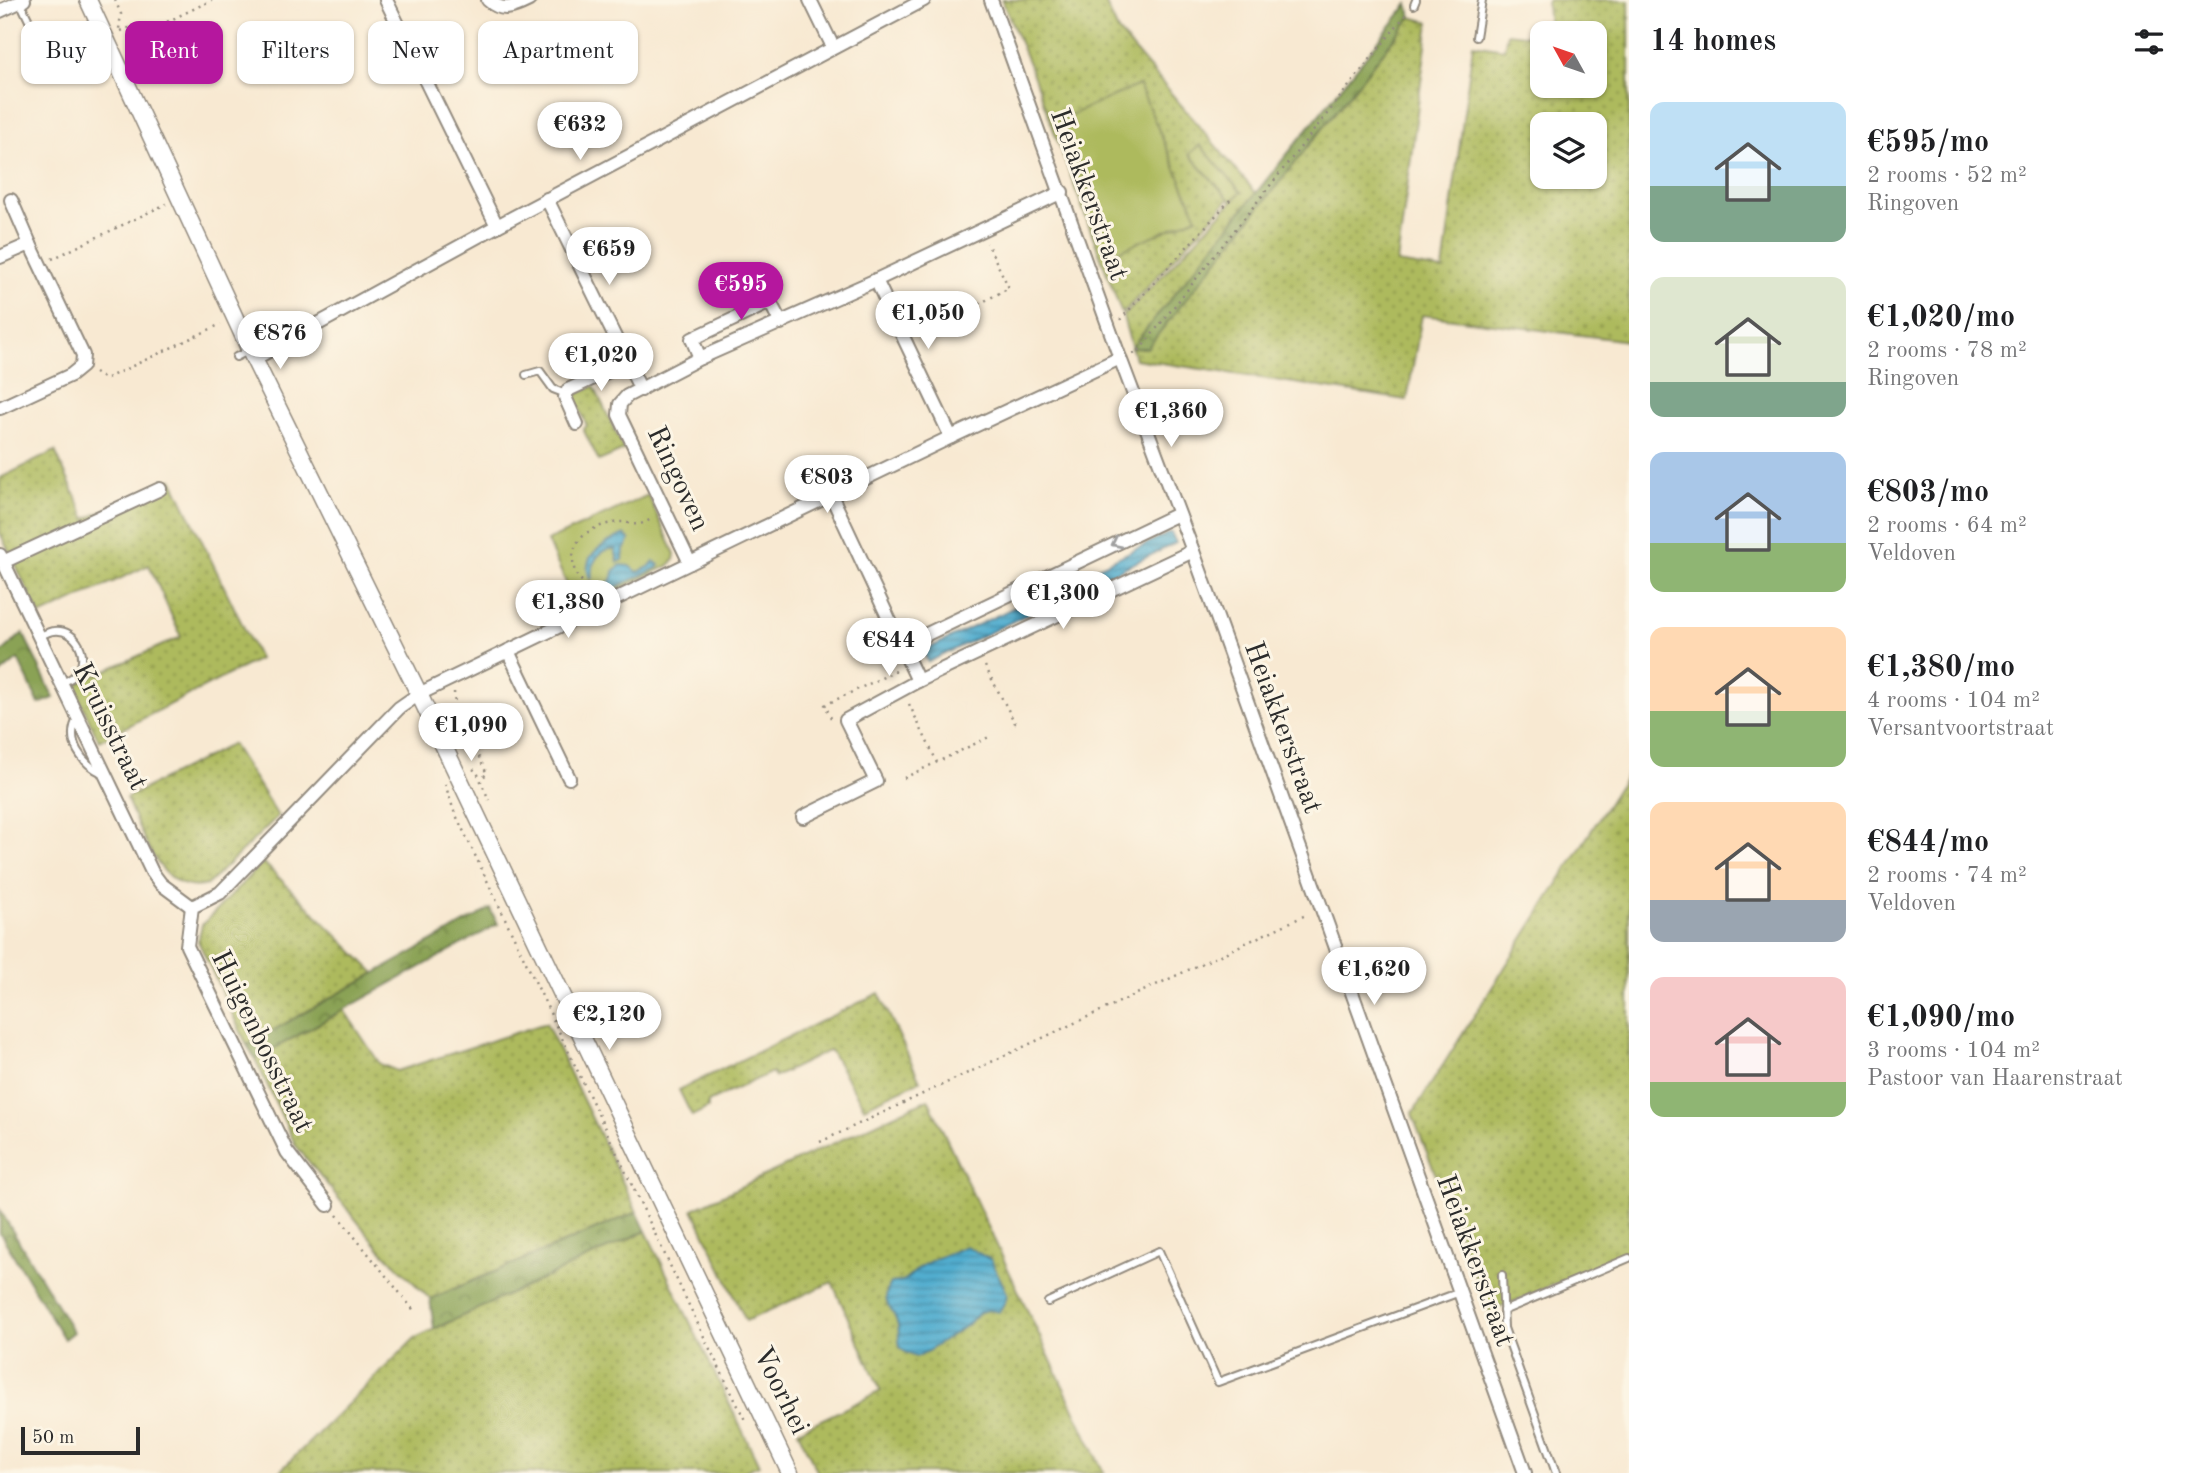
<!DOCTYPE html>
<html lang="en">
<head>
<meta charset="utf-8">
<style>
  :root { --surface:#fff; --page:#f2f2f2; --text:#202124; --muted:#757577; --accent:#b5179e }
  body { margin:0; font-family:"Old Standard TT",serif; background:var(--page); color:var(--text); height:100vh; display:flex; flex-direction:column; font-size:26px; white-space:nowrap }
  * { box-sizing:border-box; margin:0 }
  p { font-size:23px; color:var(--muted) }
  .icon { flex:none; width:38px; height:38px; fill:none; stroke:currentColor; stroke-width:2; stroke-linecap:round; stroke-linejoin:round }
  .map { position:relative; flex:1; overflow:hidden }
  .side { display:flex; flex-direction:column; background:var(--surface); width:560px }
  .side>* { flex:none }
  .hud { position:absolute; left:21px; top:21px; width:665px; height:63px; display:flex; gap:14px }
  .needle { width:46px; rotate:310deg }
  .tools { position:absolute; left:1530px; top:21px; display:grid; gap:14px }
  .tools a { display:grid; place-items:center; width:77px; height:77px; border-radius:14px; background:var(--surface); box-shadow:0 2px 5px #0004; font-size:35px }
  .scale { position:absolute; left:21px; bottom:18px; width:119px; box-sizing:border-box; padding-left:7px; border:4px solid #2b2b2b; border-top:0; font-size:19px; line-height:24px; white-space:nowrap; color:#2b2b2b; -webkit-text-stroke:5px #fcf5e5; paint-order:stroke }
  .price { position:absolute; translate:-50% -60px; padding:0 16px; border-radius:24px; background:#fff; color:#222; font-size:23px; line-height:46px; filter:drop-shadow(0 2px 4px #0008) }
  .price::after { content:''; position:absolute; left:50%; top:42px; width:21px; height:16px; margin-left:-10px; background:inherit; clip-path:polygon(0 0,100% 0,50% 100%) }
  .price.selected { background:var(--accent); color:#fff }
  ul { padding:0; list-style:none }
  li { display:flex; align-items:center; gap:21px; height:175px; padding:0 21px }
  li span { display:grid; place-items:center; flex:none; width:196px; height:140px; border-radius:14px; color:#555 }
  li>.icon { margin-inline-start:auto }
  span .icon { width:84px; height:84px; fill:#fffc; stroke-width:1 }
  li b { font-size:30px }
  h2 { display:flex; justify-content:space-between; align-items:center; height:84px; padding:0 21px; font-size:30px }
  .chip { padding:0 24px; border-radius:14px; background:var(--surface); box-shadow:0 2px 5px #0004; font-size:24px; line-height:63px }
  .chip.selected { background:var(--accent); color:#fff }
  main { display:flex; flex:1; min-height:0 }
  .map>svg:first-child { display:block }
</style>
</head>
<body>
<main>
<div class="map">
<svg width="1629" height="1473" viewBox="0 0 1629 1473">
  <defs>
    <pattern id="grass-dots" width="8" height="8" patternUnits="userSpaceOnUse" patternTransform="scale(1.75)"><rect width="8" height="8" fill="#adba5d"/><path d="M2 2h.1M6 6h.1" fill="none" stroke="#8d974d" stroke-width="1.8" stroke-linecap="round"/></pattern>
    <pattern id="forest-crowns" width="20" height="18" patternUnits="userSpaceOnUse" patternTransform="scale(1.75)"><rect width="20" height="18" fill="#8aa254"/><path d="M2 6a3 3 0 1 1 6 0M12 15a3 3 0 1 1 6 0" fill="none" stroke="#718446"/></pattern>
    <pattern id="water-rules" width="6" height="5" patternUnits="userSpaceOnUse" patternTransform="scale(1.75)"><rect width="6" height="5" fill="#51adcf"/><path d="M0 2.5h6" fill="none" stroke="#438da8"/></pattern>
  </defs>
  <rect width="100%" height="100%" fill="#fcf5e5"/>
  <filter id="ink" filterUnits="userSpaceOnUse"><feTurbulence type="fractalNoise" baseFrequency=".0143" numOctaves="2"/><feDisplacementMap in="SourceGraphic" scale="14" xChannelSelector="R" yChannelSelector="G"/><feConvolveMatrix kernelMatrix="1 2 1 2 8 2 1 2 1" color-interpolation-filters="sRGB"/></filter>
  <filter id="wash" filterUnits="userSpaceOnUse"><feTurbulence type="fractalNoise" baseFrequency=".00686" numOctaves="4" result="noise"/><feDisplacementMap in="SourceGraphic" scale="28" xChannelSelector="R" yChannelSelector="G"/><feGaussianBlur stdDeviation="1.57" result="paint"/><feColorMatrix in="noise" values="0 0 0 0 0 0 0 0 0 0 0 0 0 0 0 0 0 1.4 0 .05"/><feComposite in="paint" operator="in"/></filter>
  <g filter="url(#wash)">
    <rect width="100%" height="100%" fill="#f8e9d2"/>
    <g fill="url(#grass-dots)" stroke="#6c7244" stroke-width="2" fill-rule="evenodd">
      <path d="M1002,0H1104L1118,31L1256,193L1132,348H1147L1411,17L1429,22L1397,263L1443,270L1473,44L1504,49L1507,33L1542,37V86H1594V33H1549L1547,0H1629V341L1422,315L1407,400L1135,359L1123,317L1241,192L1190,155L1229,199L1122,314L1029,64ZM1542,124H1594V177H1542Z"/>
      <polygon points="594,386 624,450 599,461 583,429 587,426 576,400 572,402 573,396"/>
      <polygon points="55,451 86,519 172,479 259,659 99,741 73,685 181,637 149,565 40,616 0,533 0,478"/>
      <path d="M232,744L278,816L207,885C160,898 142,831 126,798Z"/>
      <polygon points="1629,771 1629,1253 1489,1312 1412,1114"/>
      <polygon points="263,862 375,973 247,1045 198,941 202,925"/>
      <polygon points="879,993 920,1081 864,1107 830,1050 775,1077 772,1072 708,1102 708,1108 692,1116 679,1090"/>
      <polygon points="344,1010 380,1064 397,1071 546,1023 637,1212 430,1299 379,1248 296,1146 255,1059"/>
      <polygon points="928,1099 1104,1473 818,1473 798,1431 881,1391 832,1282 746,1321 693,1209"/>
      <polygon points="646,1231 759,1465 740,1473 278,1473 415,1338"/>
    </g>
    <g fill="url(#forest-crowns)" stroke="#5a6640" stroke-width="2">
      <polygon points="1408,4 1411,17 1147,348 1131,348"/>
      <polygon points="23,633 54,698 39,704 18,659 0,674 0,654"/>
      <polygon points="490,909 498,924 255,1059 247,1045"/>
      <polygon points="0,1210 73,1332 64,1339 0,1233"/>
      <polygon points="637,1212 646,1231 434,1329 430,1299"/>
    </g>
    <g fill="#adba5d" stroke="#6c7244" stroke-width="2">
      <polygon points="1139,85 1197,217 1116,252 1059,120"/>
      <polygon points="1200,145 1241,192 1231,201 1189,154"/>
      <polygon points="648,495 675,554 674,560 668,566 578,609 547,541"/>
    </g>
    <g fill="url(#water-rules)" stroke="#3e6c7d" stroke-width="2">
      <polygon points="1171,532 1176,543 928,662 923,651"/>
      <path d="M622,535H625L630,540L624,550L623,560L618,562L615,549C599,548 590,564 592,578L590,579C580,554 604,544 622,535Z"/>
      <polygon points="654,561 659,565 657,568 612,589 608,587 608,583 613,577 614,571 621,565 629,566 638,572 649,567"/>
      <path d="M966,1246L991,1260L1007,1293L1006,1300L999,1312L989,1310L980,1312L967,1325L928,1351L916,1357C893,1348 901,1344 898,1326C895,1307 878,1306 891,1283C911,1282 910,1272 925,1264C938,1257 953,1252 966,1246Z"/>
    </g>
  </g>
  <g filter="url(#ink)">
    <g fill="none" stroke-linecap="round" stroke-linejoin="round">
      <g stroke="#928a7e" stroke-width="10">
        <g id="service">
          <polyline points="20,2 34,31 44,26 73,49 103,34"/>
          <polyline points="1414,5 1416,0"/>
          <polyline points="1476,37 1482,0"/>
          <polyline points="236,357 250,350"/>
          <polyline points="526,375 540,371 553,389 566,394"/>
          <path d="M39,637C43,635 49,631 54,631C77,628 91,658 76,674C73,678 66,681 62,683"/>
          <path d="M78,717C64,741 82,764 104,774"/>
          <polyline points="1502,1275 1504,1328 1556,1473"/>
          <polyline points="1048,1302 1159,1251 1218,1382 1460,1292"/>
          <polyline points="1503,1311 1629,1258"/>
        </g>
      </g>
      <g stroke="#928a7e" stroke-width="16">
        <g id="minor">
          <polyline points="386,0 497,226"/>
          <path d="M488,0C502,13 513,8 529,0"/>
          <polyline points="810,0 833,47"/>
          <polyline points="991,0 1120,358 1193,551 1525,1473"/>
          <polyline points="0,11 24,0"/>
          <polyline points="547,199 641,390"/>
          <polyline points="11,200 30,244"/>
          <polyline points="0,257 30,244 83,355 82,366 71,375 0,408"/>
          <polyline points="876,280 951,437"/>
          <polyline points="700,358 692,339 770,302 781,323"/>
          <polyline points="254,359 497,226 924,0"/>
          <polyline points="577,424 565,397 568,390 628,362"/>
          <polyline points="0,555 152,872 161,884 192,907"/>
          <polyline points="3,562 160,489"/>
          <polyline points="690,563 619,415 620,404 627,396 700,358 876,280 1062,192"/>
          <polyline points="902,646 1178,514"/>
          <polyline points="508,651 569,778"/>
          <polyline points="918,681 1193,551"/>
          <polyline points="803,817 876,781 846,720 918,681 831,495"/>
          <polyline points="328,1205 287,1152 187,946 192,907 220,893 399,708 419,694 951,437 1120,358"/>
        </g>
      </g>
      <g stroke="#928a7e" stroke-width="19">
        <polyline id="tertiary" points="88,0 254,359 419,694 790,1473"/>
      </g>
      <g stroke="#928a7e" stroke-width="2.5" stroke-dasharray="2 5" stroke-linecap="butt">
        <polyline points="115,0 121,14 119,29"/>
        <polyline points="121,31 133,26 152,29 212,0"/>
        <polyline points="52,259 166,204"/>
        <polyline points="979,304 1009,288 987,243"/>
        <polyline points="1120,320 1230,200"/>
        <polyline points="1133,354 1138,352 1407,13"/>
        <polyline points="95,373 105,379 221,324"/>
        <path d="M600,592C584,581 573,582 573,557C574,533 601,523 622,522C627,522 632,525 638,524C643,524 648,521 653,518"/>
        <polyline points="985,666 1015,723 1010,725"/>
        <polyline points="454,692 455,706 487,774 480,779"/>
        <polyline points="909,704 937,762"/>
        <polyline points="831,718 825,705 898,670"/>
        <polyline points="473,769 477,772 489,800"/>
        <polyline points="904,778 989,737"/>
        <polyline points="445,784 454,811 706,1341 745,1420"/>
        <polyline points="820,1142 1308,914"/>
        <polyline points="337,1215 416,1313"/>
      </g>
      <use href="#service" stroke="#fff" stroke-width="6"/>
      <use href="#minor" stroke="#fff" stroke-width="12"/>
      <use href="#tertiary" stroke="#fff" stroke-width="16"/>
    </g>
    <defs><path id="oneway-chevron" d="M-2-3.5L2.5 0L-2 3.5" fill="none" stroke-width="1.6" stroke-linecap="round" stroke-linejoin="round" transform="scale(1.75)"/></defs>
    <use stroke="#a0a0a0" href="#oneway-chevron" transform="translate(1116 543) rotate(154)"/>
  </g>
  <g text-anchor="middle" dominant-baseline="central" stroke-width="6" stroke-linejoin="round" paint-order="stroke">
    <g font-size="28" fill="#2b2b2b" stroke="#fcf5e5">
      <text transform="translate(1088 195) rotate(70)">Heiakkerstraat</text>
      <text transform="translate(677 479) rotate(65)">Ringoven</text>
      <text transform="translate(109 727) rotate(64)">Kruisstraat</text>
      <text transform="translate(1282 728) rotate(70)">Heiakkerstraat</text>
      <text transform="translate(261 1042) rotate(64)">Huigenbosstraat</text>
      <text transform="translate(1474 1261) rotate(70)">Heiakkerstraat</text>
      <text transform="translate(780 1391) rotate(64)">Voorhei</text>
    </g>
  </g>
</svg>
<div class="tools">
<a><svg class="needle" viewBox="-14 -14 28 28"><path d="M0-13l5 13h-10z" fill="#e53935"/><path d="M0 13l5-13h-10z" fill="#757577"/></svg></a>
<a><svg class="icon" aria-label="layers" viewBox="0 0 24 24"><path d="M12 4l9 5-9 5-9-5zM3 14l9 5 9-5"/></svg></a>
</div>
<div class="scale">50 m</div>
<b class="price" style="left:580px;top:162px">€632</b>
<b class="price" style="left:609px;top:287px">€659</b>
<b class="price selected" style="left:741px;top:322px">€595</b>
<b class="price" style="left:928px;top:351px">€1,050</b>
<b class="price" style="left:280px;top:371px">€876</b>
<b class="price" style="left:601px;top:393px">€1,020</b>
<b class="price" style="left:1171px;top:449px">€1,360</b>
<b class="price" style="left:827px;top:515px">€803</b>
<b class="price" style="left:1063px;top:631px">€1,300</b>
<b class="price" style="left:568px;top:640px">€1,380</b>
<b class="price" style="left:889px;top:678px">€844</b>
<b class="price" style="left:471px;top:763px">€1,090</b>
<b class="price" style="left:1374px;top:1007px">€1,620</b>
<b class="price" style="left:609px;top:1052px">€2,120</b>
<div class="hud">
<a class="chip">Buy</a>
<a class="chip selected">Rent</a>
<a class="chip">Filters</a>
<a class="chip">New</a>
<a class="chip">Apartment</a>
</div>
</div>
<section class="side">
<h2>14 homes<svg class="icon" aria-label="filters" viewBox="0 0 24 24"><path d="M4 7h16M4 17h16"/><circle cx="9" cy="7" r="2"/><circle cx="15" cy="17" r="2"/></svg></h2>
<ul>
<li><span style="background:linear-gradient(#bfe0f5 60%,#7fa58c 0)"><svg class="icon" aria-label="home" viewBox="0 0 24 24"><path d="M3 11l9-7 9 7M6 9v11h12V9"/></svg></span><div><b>€595/mo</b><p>2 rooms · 52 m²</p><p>Ringoven</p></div></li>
<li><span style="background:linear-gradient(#dfe7d0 75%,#7fa58c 0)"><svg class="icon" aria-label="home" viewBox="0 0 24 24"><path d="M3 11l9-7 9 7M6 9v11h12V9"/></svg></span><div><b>€1,020/mo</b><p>2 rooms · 78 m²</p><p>Ringoven</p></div></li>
<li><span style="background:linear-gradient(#a9c7e8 65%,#8fb573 0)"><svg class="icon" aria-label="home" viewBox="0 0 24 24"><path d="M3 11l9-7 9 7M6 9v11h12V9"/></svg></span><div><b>€803/mo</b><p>2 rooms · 64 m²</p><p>Veldoven</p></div></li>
<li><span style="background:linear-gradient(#ffd9b3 60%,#8fb573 0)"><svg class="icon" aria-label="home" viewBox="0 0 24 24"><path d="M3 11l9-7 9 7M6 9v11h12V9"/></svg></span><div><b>€1,380/mo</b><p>4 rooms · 104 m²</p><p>Versantvoortstraat</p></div></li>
<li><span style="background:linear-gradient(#ffd9b3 70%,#9aa5b1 0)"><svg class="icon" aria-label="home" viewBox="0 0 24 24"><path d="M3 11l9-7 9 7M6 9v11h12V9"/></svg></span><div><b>€844/mo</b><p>2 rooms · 74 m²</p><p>Veldoven</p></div></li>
<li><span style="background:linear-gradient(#f6c9c9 75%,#8fb573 0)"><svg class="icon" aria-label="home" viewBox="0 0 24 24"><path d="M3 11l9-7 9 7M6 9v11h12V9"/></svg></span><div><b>€1,090/mo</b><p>3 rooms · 104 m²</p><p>Pastoor van Haarenstraat</p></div></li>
</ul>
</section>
</main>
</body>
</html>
